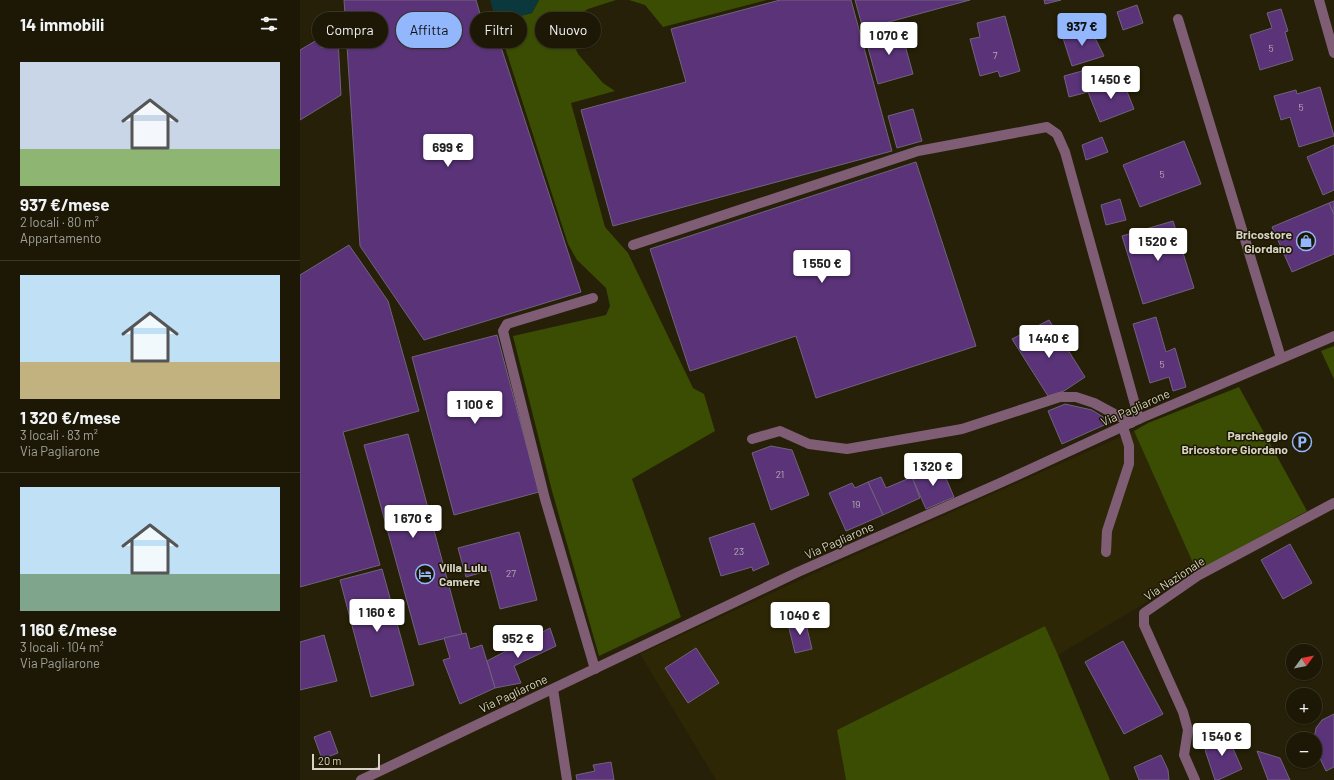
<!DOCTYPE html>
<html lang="it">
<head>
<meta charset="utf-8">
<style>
  :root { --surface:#1c1805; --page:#292513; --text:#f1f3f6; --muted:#a0a09a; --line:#3a3727; --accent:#93b7fd }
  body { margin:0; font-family:Barlow,sans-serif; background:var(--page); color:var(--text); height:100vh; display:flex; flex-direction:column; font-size:15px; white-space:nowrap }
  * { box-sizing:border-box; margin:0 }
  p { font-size:13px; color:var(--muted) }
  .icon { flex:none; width:22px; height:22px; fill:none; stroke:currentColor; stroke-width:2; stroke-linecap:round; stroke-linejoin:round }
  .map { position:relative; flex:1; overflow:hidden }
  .details { display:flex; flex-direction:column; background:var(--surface); width:300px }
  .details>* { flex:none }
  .hud { position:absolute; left:12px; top:12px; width:380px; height:36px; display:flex; gap:8px }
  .needle { width:26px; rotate:58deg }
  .buttons { position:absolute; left:986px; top:644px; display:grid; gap:8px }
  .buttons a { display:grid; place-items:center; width:36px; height:36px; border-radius:50%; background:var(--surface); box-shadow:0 1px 3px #0004,0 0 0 1px var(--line); font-size:20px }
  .scale { position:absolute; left:12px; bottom:10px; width:68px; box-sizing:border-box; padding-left:4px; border:2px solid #d7d3c5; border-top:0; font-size:11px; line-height:14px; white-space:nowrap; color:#d7d3c5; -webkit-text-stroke:3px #1c1701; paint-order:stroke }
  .price { position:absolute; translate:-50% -34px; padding:0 9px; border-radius:4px; background:#fff; color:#222; font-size:13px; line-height:26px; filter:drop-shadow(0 1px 2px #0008) }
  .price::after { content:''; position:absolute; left:50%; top:24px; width:12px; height:9px; margin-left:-6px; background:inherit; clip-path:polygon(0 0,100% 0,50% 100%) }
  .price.selected { background:var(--accent); color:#111 }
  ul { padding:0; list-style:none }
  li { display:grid; align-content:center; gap:8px; height:212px; padding:0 20px }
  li+li { border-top:1px solid var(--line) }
  li span { display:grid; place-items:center; height:124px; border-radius:0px; color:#555 }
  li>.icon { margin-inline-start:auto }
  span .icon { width:72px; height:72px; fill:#fffc; stroke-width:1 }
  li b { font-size:17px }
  h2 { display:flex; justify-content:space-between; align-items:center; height:48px; padding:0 20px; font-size:17px }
  .chip { padding:0 14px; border-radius:18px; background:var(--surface); box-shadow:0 1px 3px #0004,0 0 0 1px var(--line); font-size:14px; line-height:36px }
  .chip.selected { background:var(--accent); color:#111 }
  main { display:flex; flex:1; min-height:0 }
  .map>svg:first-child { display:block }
</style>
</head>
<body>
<main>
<section class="details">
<h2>14 immobili<svg class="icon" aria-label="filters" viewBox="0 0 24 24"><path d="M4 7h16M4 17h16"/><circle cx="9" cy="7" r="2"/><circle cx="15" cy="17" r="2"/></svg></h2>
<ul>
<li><span style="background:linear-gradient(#c9d6e8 70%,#8fb573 0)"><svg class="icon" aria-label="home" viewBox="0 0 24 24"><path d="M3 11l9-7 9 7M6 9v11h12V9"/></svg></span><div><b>937 €/mese</b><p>2 locali · 80 m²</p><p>Appartamento</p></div></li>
<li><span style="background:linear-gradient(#bfe0f5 70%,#c2b280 0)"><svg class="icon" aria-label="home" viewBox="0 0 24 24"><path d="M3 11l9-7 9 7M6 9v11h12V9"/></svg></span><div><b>1 320 €/mese</b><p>3 locali · 83 m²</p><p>Via Pagliarone</p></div></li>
<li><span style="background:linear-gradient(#bfe0f5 70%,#7fa58c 0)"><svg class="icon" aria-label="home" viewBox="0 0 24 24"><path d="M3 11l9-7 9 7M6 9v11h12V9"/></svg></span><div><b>1 160 €/mese</b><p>3 locali · 104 m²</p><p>Via Pagliarone</p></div></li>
</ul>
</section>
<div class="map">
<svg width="1034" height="780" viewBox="0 0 1034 780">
  <rect width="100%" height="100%" fill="#252007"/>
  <polygon fill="#2e2706" points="834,431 897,572 758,655 745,626 537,730 546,780 416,780 340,654 526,568"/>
  <g fill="#3a4d03">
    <polygon points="239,0 316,0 288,9 273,19 271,37 278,54 303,83 315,91 271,103 305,227 328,253 393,388 404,394 415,431 332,479 381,617 299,656 252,491 213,336 306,315 310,306 306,288 277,260 268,244 193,10 212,18 232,13"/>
    <polygon points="329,0 467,0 363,27 345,5"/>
    <polygon points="1034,346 1034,379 1021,351"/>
    <polygon points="939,387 1007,511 897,572 834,431 848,423"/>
    <polygon points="745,626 758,655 810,780 546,780 537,730"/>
  </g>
  <polygon fill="#0b383c" points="190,0 239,0 232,13 212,18 193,10"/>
  <g fill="#5a3379" stroke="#70637c">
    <polygon points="44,0 176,0 188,41 198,38 281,292 124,340 60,246"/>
    <polygon points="480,0 551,0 592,151 313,226 281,110 386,82 371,29"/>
    <polygon points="555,0 670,0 563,29"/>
    <polygon points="744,0 761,0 745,4"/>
    <polygon points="837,5 843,23 823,30 817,12"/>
    <polygon points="981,9 988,31 985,32 993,60 960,70 950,35 972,28 967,13"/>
    <polygon points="705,16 720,71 700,77 698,71 680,76 670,39 680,37 677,23"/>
    <polygon points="600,27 613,74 578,84 565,37"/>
    <polygon points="790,28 804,56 772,66 762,35"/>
    <polygon points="38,39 41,95 0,120 0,50 17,40 22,48"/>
    <polygon points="782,71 788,92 769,97 764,76"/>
    <polygon points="822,79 834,109 800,122 788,92"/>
    <polygon points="1020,87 1034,136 999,147 990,117 981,120 974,96 996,90 997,94"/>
    <polygon points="613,109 622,141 597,148 588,116"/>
    <polygon points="802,137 808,152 786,160 782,145"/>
    <polygon points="884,141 901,184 840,207 823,165"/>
    <polygon points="1034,145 1034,190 1023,195 1007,157"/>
    <polygon points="616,162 676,346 516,398 496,336 390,371 350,249"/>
    <polygon points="820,199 826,220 806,225 801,205"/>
    <polygon points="1034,201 1034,215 1029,203"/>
    <polygon points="1029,203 1034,215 1034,254 992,272 972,227"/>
    <polygon points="873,221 894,288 843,304 822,236"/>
    <polygon points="49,245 88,301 119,411 43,432 80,565 0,587 0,275"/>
    <polygon points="856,317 866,352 875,348 886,387 873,391 869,377 850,383 833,324"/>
    <polygon points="749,320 785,377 764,391 748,396 712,339"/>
    <polygon points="197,335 239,492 154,515 112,357"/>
    <polygon points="765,404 792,410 811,422 762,444 748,411"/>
    <polygon points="108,434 162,634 119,645 64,445"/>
    <polygon points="471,446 492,450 509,495 471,510 452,453"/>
    <polygon points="640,464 654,497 626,509 612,477"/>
    <polygon points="581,477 586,488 612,477 620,498 583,515 568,482"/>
    <polygon points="568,482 583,515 546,531 529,493 552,483 555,488"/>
    <polygon points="454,523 469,564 453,571 452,567 421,576 409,538"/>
    <polygon points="219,532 237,600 200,609 190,570 166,577 158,548"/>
    <polygon points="990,544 1012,583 983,599 961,560"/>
    <polygon points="82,569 114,685 71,697 40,580"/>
    <polygon points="505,620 512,649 495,653 488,624"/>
    <polygon points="250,628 256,646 214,666 221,683 195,688 187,661"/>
    <polygon points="166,633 170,649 182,645 195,688 160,704 143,660 150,658 144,638"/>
    <polygon points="24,635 37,681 0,690 0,642"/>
    <polygon points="823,641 863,714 824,734 785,662"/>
    <polygon points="396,648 419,683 388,703 365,668"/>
    <polygon points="1034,714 1034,767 1026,771 1017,752 1015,739 1014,739 1016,728 1022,720"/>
    <polygon points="30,731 38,753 22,759 14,737"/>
    <polygon points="919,732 926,733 928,737 942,769 918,780 915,780 905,750 914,746 912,739 914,734"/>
    <polygon points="957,751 980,758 990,780 968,780"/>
    <polygon points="861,755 868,770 869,780 839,780 834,767"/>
    <polygon points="311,762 314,780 277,780 276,775 295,771 293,765"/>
  </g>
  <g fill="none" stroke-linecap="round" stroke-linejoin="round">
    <g stroke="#7f5e75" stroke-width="10">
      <polyline points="1019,0 1034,53"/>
      <polyline points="878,19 981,358"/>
      <polyline points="333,245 618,151 747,127 757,134 765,152 839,419"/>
      <polyline points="293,298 207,324 203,331 245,499 295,669"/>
      <polyline points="452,439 480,431 509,444 547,449 662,429 760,397 776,397 794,403 831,423"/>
      <polyline points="806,552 807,531 829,464 829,446 823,427"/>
      <polyline points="253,689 267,780"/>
      <polyline points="61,780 498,572 700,483 839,419 1034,336"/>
      <polyline points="895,780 884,755 888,730 883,712 844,625 844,613 899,575 1034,503"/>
    </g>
  </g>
  <defs>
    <g id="shop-ring" transform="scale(1)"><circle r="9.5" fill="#1c1701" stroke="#93b7fd" stroke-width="1.5"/><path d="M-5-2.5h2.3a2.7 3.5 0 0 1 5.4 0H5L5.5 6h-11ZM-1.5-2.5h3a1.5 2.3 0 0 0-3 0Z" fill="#93b7fd"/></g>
    <g id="parking-ring" transform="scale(1)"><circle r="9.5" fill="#1c1701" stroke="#93b7fd" stroke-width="1.5"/><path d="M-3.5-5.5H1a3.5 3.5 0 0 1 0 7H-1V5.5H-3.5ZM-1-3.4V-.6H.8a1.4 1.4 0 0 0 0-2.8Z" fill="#93b7fd"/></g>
    <g id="hotel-ring" transform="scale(1)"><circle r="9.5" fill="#1c1701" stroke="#93b7fd" stroke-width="1.5"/><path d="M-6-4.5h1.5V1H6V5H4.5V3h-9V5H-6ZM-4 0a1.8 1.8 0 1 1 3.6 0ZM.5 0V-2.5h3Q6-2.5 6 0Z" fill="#93b7fd"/></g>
  </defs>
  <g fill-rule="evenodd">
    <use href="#shop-ring" x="1006" y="241"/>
    <use href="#parking-ring" x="1002" y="442"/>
    <use href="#hotel-ring" x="125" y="574"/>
  </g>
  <g text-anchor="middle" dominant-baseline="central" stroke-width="3" stroke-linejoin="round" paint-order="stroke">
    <g font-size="10" fill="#b8abb2">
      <text x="971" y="48">5</text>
      <text x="695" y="55">7</text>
      <text x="1001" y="107">5</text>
      <text x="862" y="174">5</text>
      <text x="862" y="364">5</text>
      <text x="480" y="474">21</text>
      <text x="556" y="504">19</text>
      <text x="439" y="551">23</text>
      <text x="211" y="573">27</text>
    </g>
    <g font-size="12" font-weight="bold" fill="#d7d3c5" stroke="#1c1701" text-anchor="end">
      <text x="992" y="234">Bricostore<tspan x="992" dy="14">Giordano</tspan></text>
      <text x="988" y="435">Parcheggio<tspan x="988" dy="14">Bricostore Giordano</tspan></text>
      <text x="139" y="567" text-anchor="start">Villa Lulu<tspan x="139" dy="14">Camere</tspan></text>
    </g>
    <g font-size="12" fill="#d7d3c5" stroke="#1c1701">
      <text transform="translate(835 407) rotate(-24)">Via Pagliarone</text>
      <text transform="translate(539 540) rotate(-24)">Via Pagliarone</text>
      <text transform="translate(874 578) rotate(-33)">Via Nazionale</text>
      <text transform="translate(213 693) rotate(-25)">Via Pagliarone</text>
    </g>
  </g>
</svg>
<div class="buttons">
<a><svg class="needle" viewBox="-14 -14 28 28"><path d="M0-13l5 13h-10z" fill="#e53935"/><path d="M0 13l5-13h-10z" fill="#a0a09a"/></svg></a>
<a>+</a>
<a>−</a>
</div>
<div class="scale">20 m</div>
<b class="price selected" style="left:782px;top:47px">937 €</b>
<b class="price" style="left:589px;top:56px">1 070 €</b>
<b class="price" style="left:811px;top:100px">1 450 €</b>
<b class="price" style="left:148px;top:168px">699 €</b>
<b class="price" style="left:858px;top:262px">1 520 €</b>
<b class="price" style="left:522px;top:284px">1 550 €</b>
<b class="price" style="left:749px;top:359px">1 440 €</b>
<b class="price" style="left:175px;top:425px">1 100 €</b>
<b class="price" style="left:633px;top:487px">1 320 €</b>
<b class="price" style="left:113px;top:539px">1 670 €</b>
<b class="price" style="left:77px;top:633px">1 160 €</b>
<b class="price" style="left:500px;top:636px">1 040 €</b>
<b class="price" style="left:218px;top:659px">952 €</b>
<b class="price" style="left:922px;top:757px">1 540 €</b>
<div class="hud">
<a class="chip">Compra</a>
<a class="chip selected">Affitta</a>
<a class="chip">Filtri</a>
<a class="chip">Nuovo</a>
</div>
</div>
</main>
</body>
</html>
